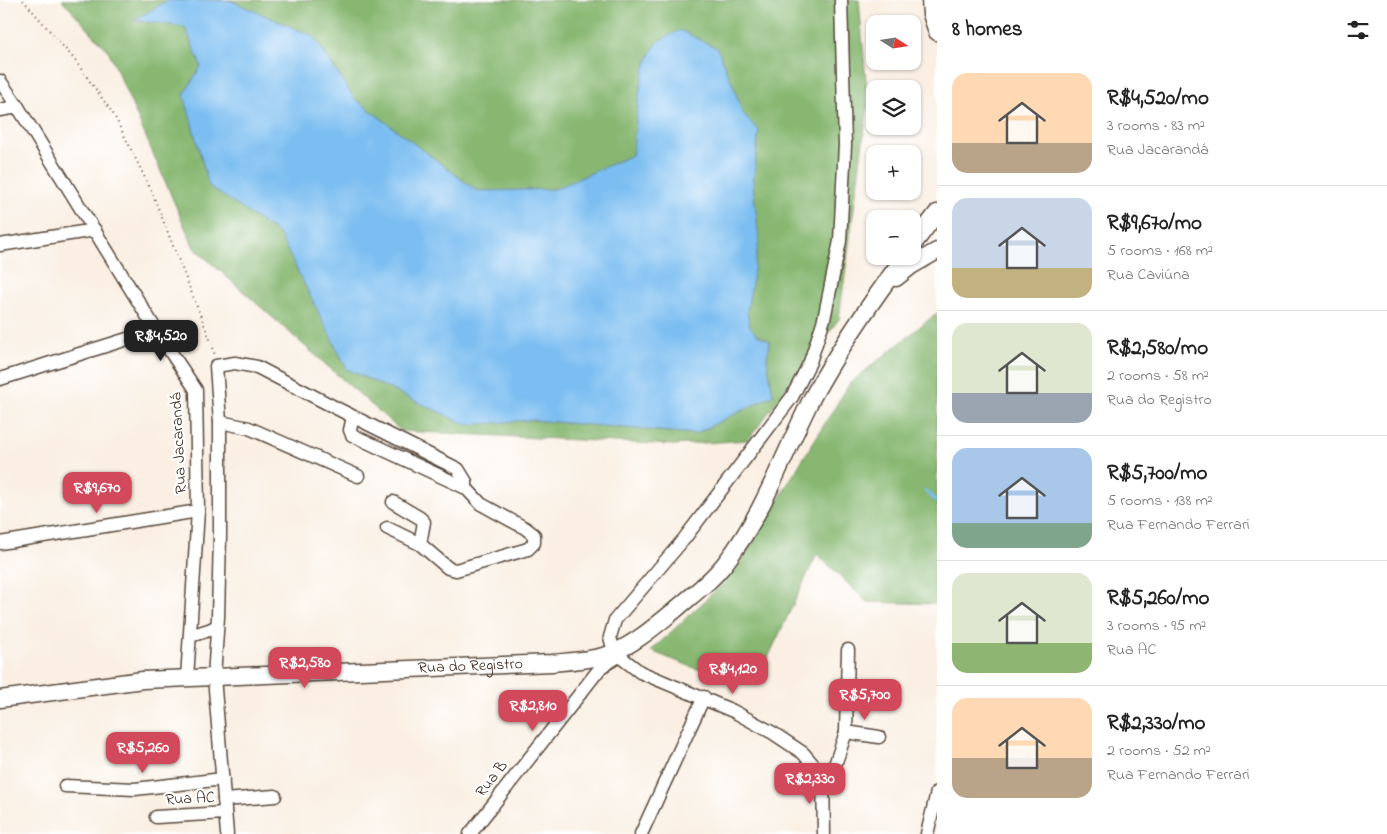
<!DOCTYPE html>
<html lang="en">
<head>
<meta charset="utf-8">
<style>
  :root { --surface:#fff; --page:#f6f6f6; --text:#222; --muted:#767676; --line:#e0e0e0; --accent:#d1495b }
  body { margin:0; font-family:"Indie Flower",sans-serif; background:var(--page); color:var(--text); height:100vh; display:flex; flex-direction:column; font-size:19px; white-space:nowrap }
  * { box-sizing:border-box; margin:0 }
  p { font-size:16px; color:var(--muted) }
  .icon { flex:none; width:28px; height:28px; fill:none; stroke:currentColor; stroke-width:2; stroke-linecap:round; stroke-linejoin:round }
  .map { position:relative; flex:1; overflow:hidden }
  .side { display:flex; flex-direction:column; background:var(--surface); width:450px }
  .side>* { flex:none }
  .needle { width:32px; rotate:102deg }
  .controls { position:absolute; left:866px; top:15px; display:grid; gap:10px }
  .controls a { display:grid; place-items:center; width:55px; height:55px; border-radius:10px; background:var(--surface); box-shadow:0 1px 4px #0004; font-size:25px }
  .price { position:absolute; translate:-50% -42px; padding:0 11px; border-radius:10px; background:var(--accent); color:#fff; font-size:16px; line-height:32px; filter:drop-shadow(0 1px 2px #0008) }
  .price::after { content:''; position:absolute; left:50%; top:30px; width:15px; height:11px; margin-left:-8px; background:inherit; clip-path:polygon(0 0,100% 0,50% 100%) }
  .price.current { background:#222; color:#fff }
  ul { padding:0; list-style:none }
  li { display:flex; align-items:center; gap:15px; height:125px; padding:0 15px }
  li+li { border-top:1px solid var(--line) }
  li span { display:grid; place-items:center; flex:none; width:140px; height:100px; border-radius:15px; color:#555 }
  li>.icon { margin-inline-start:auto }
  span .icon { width:60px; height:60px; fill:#fffc; stroke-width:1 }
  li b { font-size:21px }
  h2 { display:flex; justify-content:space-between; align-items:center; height:60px; padding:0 15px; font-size:21px }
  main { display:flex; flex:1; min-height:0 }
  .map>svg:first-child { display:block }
</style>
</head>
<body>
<main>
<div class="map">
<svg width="937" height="834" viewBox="0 0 937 834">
  <rect width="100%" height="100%" fill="#fff"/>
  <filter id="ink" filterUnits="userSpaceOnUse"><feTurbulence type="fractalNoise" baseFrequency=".02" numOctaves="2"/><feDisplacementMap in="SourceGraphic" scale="10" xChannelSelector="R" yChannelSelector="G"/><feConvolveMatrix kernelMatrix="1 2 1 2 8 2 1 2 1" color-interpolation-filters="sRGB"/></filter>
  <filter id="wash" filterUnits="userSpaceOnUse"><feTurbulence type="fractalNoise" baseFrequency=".0096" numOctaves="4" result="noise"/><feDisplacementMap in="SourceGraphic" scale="20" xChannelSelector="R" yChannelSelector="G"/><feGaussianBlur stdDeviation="1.12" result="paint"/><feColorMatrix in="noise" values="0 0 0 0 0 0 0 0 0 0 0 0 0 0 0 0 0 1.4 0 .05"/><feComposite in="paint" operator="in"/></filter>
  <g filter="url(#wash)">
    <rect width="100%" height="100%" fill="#faefe2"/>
    <g fill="#87b771" stroke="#617048">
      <polygon points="62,0 859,0 868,104 839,319 748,440 674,445 401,431 194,248 109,52"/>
      <polygon points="937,313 937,604 867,602 817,554 767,660 697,669 651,651 734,573 801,462 850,383"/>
    </g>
    <path fill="#7bbef1" stroke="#5b7488" d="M169,0H229L313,36L354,98L477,191L555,189L632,155C637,124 637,70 656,45C661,38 673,34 680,30L717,48L735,90L742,112L759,131L753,183L759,240L747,313L750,326L757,335L770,341L767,359L773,395L695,434L532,420L467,425L347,369L279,234L209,186L184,95L201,66L185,27L134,20Z"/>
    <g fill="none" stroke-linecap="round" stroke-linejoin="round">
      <polyline stroke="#7bbef1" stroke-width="3" points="925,491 937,501"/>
    </g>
  </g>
  <g filter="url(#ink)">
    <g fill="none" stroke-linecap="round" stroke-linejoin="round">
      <g stroke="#58483b" stroke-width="15">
        <g id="minor">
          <polyline points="0,81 18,107 156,330 196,390 198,511 187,678"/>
          <polyline points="0,110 18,107"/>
          <polyline points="0,245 95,230"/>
          <polyline points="0,379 156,330"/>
          <polyline points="353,417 350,430 352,435 466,488 481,504 525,528 534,535 534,543 528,549 456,570 448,568 420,544 387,528"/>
          <polyline points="220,422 249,428 358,476"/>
          <polyline points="393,502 420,518 424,522 420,544"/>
          <polyline points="0,543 198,511"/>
          <polyline points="190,636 209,630 217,626"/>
          <polyline points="846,732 879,737"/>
          <polyline points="823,776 835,765 846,732 848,650"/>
          <polyline points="65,786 135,789 223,779"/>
          <polyline points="224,800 275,796"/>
          <polyline points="156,817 225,813"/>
          <polyline points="227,834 214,677 218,617 220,535 220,422 216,366 235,363 257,367 338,409 458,469 466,482 466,488"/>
          <polyline points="470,834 601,667 619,656"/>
          <polyline points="641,834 704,697"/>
          <polyline points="824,834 823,776 803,753 773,733 733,711 640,672 614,652 610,637 615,620 684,539 792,397 810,362 824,319 840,241 845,145 841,0"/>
          <polyline points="927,834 937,792"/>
        </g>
      </g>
      <g stroke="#58483b" stroke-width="19">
        <g id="major">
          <polyline points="930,0 931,14 937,32"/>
          <polyline points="912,246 937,213"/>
          <polyline points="896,278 911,266 937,251"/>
          <path id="s1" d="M0,699L143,680L552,663C572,661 597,660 615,652C637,642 655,626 674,611C692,595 712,581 726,562C764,513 784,453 812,398C839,348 871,302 905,256"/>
        </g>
      </g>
      <polyline stroke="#58483b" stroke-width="2" stroke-dasharray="1 4" stroke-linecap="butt" points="23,0 74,59 114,115 151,190 213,347 215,356"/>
      <use href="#minor" stroke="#fff" stroke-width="12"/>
      <use href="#major" stroke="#fff" stroke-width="16"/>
    </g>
  </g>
  <g text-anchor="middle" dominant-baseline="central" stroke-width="4.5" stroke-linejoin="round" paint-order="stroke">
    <g font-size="16" fill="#3b2a1e" stroke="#fff">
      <text transform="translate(179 443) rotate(-93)">Rua Jacarandá</text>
      <text stroke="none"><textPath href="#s1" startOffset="472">Rua do Registro</textPath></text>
      <text transform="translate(492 779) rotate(-52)">Rua B</text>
      <text transform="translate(190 799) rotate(-3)">Rua AC</text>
    </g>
  </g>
</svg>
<div class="controls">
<a><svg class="needle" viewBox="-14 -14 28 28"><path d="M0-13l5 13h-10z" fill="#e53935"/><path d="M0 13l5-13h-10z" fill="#767676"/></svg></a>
<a><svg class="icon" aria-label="layers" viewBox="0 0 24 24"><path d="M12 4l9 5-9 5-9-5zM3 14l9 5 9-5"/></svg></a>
<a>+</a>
<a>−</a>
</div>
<b class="price current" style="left:161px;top:362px">R$4,520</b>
<b class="price" style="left:97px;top:514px">R$9,670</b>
<b class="price" style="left:305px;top:689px">R$2,580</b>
<b class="price" style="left:733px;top:695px">R$4,120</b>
<b class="price" style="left:865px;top:721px">R$5,700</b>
<b class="price" style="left:533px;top:732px">R$2,810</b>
<b class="price" style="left:143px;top:774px">R$5,260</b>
<b class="price" style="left:810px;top:805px">R$2,330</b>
</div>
<section class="side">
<h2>8 homes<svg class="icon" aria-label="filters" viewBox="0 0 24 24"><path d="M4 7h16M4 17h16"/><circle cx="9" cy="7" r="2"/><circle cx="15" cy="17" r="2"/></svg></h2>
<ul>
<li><span style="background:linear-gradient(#ffd9b3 70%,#b9a48a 0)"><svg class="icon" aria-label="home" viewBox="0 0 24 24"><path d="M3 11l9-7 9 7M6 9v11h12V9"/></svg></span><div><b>R$4,520/mo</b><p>3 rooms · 83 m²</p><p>Rua Jacarandá</p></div></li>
<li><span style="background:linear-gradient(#c9d6e8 70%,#c2b280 0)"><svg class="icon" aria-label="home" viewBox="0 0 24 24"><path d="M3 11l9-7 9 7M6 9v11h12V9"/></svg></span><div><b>R$9,670/mo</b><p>5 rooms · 168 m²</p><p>Rua Caviúna</p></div></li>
<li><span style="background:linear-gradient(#dfe7d0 70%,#9aa5b1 0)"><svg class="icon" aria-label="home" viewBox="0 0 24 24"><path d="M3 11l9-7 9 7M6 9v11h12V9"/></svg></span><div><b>R$2,580/mo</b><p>2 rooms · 58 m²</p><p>Rua do Registro</p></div></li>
<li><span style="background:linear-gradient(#a9c7e8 75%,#7fa58c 0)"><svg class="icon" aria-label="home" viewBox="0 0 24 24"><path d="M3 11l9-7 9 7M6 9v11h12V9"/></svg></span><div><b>R$5,700/mo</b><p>5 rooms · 138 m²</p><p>Rua Fernando Ferrari</p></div></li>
<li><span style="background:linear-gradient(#dfe7d0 70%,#8fb573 0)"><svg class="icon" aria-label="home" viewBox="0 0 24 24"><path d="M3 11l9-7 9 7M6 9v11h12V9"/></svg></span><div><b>R$5,260/mo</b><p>3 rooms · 95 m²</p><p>Rua AC</p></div></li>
<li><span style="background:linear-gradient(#ffd9b3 60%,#b9a48a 0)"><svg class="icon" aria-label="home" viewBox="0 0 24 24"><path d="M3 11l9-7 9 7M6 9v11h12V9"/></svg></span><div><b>R$2,330/mo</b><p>2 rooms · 52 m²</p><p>Rua Fernando Ferrari</p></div></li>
</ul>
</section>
</main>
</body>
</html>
